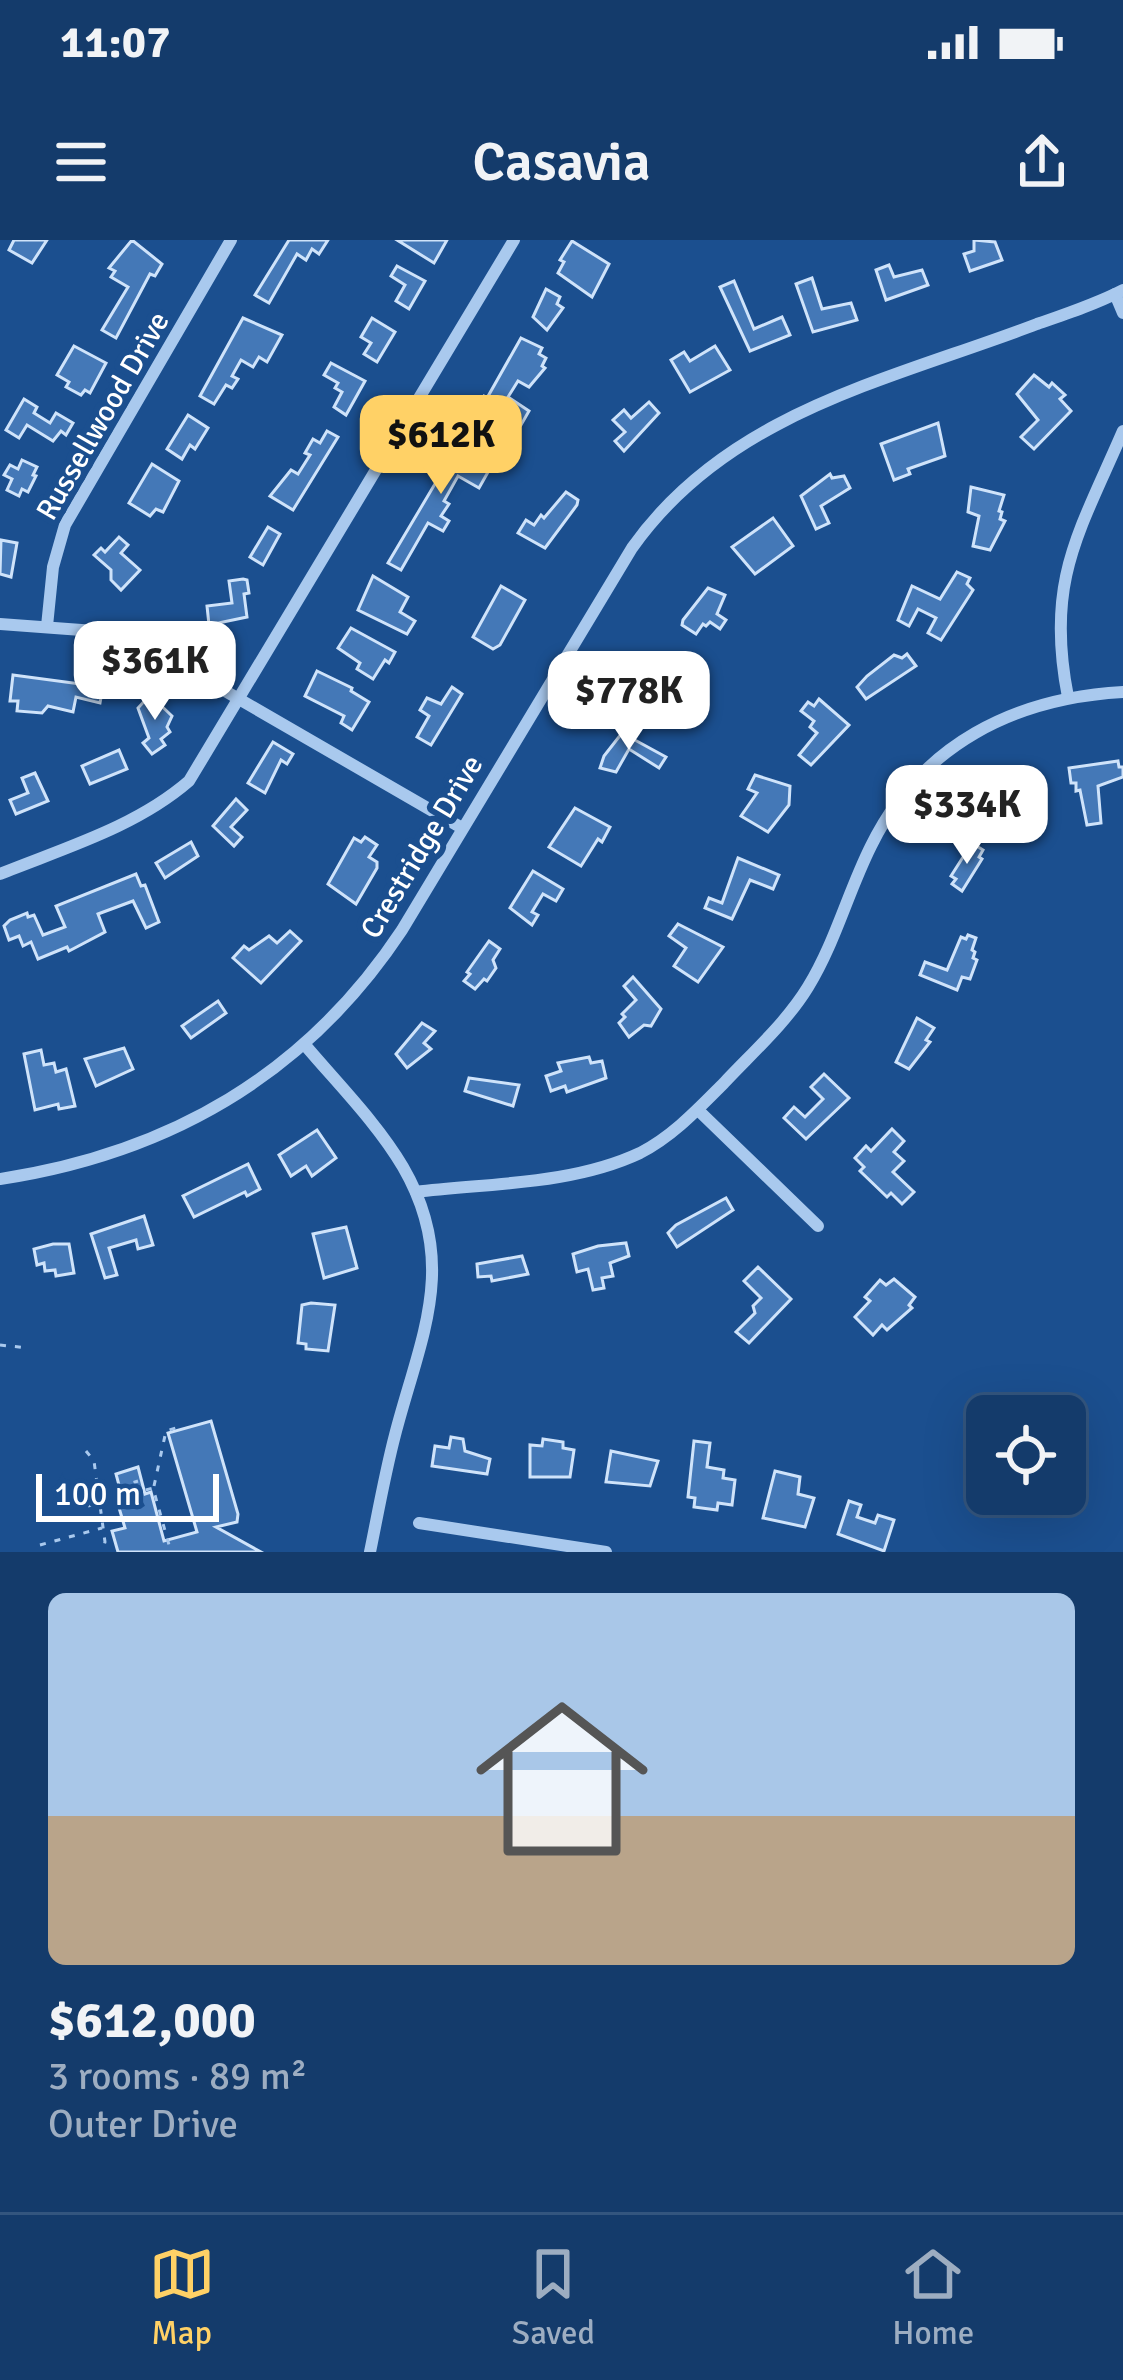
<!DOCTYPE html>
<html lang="en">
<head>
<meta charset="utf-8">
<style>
  :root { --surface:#143b6b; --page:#1d4271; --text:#f1f3f6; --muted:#9dadc1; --line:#33557e; --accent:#ffd166 }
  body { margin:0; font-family:Signika,sans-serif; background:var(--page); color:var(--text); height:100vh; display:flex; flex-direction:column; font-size:45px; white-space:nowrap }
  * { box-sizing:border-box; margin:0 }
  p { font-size:39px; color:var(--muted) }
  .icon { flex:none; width:66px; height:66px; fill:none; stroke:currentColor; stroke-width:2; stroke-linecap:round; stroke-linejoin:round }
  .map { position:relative; height:1312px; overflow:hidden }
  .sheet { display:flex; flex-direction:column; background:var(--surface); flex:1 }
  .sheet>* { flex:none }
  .controls { position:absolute; left:966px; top:1155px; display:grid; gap:24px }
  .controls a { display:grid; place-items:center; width:120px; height:120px; border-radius:18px; background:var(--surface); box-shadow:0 12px 48px #0002,0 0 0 3px var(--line); font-size:60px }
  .scale { position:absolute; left:36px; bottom:30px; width:183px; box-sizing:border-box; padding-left:12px; border:6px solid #fff; border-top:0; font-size:33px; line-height:42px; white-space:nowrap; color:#fff; -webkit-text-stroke:9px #1b4f8f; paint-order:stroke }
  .price { position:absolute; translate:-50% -102px; padding:0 27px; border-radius:24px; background:#fff; color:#222; font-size:39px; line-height:78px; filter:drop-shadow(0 3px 6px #0008) }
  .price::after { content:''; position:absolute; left:50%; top:72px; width:36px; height:27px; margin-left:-18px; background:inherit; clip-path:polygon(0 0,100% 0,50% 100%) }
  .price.selected { background:var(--accent); color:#111 }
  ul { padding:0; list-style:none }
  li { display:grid; align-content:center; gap:24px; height:636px; padding:0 48px }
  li+li { border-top:3px solid var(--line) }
  li span { display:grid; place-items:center; height:372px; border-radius:18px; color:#555 }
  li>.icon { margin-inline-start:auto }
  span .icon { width:216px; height:216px; fill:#fffc; stroke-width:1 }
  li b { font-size:51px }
  .status { display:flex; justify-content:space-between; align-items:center; height:84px; padding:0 60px; background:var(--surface); direction:ltr }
  .status svg { height:33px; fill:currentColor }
  header { display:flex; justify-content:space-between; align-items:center; height:156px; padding:0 48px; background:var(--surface); font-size:54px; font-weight:600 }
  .tabs { display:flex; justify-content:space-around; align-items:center; height:168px; border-top:3px solid var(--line); background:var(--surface); font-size:33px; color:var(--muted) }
  .tabs a { display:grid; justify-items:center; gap:6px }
  .tabs .selected { color:var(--accent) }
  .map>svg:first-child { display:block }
</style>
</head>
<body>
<div class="status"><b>11:07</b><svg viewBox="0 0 49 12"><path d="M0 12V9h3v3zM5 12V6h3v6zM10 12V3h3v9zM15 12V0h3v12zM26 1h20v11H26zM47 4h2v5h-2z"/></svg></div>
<header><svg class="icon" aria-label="menu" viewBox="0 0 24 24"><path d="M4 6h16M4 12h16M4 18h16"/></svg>Casavia<svg class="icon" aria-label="share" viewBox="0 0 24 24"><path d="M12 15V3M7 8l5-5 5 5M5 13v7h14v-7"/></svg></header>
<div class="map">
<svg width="1123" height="1312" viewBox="0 0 1123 1312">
  <rect width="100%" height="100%" fill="#1b4f8f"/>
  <g fill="#4478b7" stroke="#cfe3fa" stroke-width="3">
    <polygon points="14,0 47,0 32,23 9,10"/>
    <polygon points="132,0 162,24 155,36 150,34 116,98 102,90 128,47 111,37 115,31 109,28"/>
    <polygon points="289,0 328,0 319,14 312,9 306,20 297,14 269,63 255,55"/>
    <polygon points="397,0 447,0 434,23"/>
    <polygon points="974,0 995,2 1002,20 970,31 964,14 974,11"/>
    <polygon points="572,1 609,24 592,57 558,33 564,22 560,20"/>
    <polygon points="889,25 894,37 922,30 928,45 886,60 876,30"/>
    <polygon points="397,26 425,41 409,69 396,61 405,45 391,36"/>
    <polygon points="812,38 822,69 851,63 857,80 813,92 796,44"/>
    <polygon points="734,41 754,89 782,77 790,95 750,111 720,47"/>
    <polygon points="546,49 560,57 557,64 563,68 547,90 533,77"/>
    <polygon points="243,78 282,95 267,122 259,117 253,127 241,120 232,136 238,139 232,148 226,145 214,164 200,156"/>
    <polygon points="372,78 395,92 377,122 364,114 371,103 361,97"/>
    <polygon points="521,98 542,108 539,114 546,118 542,126 545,128 529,147 518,141 508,157 529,171 521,185 516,182 506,200 481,182 478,166 484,156 487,158"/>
    <polygon points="74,106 106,123 90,153 85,150 81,155 66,147 69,142 57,135"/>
    <polygon points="715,106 730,130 690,152 671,120 684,112 690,121"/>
    <polygon points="331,123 365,141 346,175 334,167 342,152 335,148 338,143 324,135"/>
    <polygon points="1034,135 1049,147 1052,143 1065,155 1060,159 1071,171 1034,209 1021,197 1038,180 1017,154"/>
    <polygon points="24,159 37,167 34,173 50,183 56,173 73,183 66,195 61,191 53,201 27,185 19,198 6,190"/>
    <polygon points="649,162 659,173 624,211 615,201 625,192 613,180 624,170 631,178"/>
    <polygon points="188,175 208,188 195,209 190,205 182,219 167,209"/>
    <polygon points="938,183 945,216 908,229 910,234 894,240 881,204"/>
    <polygon points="327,191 338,197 293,270 270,256 291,230 298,234 310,215 305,213 313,199 320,203"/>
    <polygon points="464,195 482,205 471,223 488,232 479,248 458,236 444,261 449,264 441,276 449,281 443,291 428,283 401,330 388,323"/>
    <polygon points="22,220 37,227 33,235 36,236 28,252 22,249 19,256 7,250 12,239 4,235 10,225 18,229"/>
    <polygon points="152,224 179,241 163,272 156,269 150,276 129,263"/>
    <polygon points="830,234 832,238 844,236 850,248 821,266 829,283 816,289 801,256"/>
    <polygon points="971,247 1004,255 999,271 1002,272 1000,279 1005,281 990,310 973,306 979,276 968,272"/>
    <polygon points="566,252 578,260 577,265 545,308 518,293 526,280 534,285 541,275 544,278"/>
    <polygon points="773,278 793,306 755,334 732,307"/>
    <polygon points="268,287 280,294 263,325 250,317"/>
    <polygon points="119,297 128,305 121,313 140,330 121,350 111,340 111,330 94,315 101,308 105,312"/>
    <polygon points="1,300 17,303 11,337 0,334"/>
    <polygon points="957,332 970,338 967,344 973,350 941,400 928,393 936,378 918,369 909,386 898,380 912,346 940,359"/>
    <polygon points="373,336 408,357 400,372 415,381 407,394 358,370"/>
    <polygon points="243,339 247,340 249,353 244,354 247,377 209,385 207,366 232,363 229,341"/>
    <polygon points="501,346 525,360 500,405 493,409 473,397"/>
    <polygon points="708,348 725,355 717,374 726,380 720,389 710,382 706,386 703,384 696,394 682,385 683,380"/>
    <polygon points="351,388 395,412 389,423 385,420 373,439 357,429 360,423 338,408"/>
    <polygon points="907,414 916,426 866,459 857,447 867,436 894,415 902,418"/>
    <polygon points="670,416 680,422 668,440 672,442 649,468 636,460 663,417 667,420"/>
    <polygon points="317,431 352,448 351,451 369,462 352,490 341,483 344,476 305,456"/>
    <polygon points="13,435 103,447 100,463 76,457 73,472 48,466 42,473 17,471 18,461 10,461"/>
    <polygon points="452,447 462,454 431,505 417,497 429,476 420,470 427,458 441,464"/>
    <polygon points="150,455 172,476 167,487 170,492 161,499 165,505 152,514 143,503 149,498 138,468"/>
    <polygon points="819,459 849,485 811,525 799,515 817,493 810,487 814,481 801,471 808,462 814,466"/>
    <polygon points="622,493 666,517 659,528 629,509 616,532 600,528 604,516"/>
    <polygon points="273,502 293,514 287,524 281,520 265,553 248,543"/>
    <polygon points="119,510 127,529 90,544 82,526"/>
    <polygon points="1118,521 1119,527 1123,527 1123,537 1098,546 1101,583 1087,585 1080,550 1076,551 1076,543 1071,543 1069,528"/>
    <polygon points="35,533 48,561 16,574 10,560 28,553 22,538"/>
    <polygon points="755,535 790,546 789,565 768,592 741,576 757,553 748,549"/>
    <polygon points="1031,543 1040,554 1006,583 995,569 1022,546 1024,549"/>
    <polygon points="236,559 247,570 231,587 242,597 234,606 213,586"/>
    <polygon points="575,568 610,587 602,602 598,599 581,626 549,607"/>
    <polygon points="365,597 377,605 369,617 377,622 377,628 356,664 328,644 354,598 361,602"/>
    <polygon points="191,602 198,616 165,638 156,623"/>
    <polygon points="972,603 983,610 979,617 982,619 962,651 952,644 956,639 951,636"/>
    <polygon points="738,618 779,635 773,649 750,640 732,679 705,668 709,658 722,663"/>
    <polygon points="533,631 563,649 556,661 543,654 532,672 538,675 532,685 510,668"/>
    <polygon points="136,634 141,646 145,645 159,682 146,688 133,661 98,674 105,692 69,711 67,707 38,719 31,702 23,706 19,696 9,700 4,686 10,680 27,673 28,677 34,675 43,695 65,687 56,666"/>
    <polygon points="678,684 723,707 698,742 674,726 686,708 669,696"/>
    <polygon points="290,691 301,701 261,743 233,718 244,706 249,710 269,696 277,703"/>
    <polygon points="968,695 976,698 972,710 975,712 973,718 977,720 970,739 962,737 957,750 920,735 925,722 947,730 961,697 966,699"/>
    <polygon points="489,701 500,709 493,720 496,728 487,741 484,739 475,749 464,741 470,734 467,732"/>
    <polygon points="633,737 661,769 651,786 644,785 629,797 619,783 625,777 622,774 636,760 624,746"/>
    <polygon points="218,761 226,773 191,798 182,786"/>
    <polygon points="917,778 934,788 926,800 930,802 909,829 896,822"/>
    <polygon points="422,783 435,791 424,803 431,809 407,828 396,814"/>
    <polygon points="124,808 133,829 96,846 85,819"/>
    <polygon points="41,810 44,825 54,823 56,832 66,829 75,866 59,869 58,864 35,870 24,814"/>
    <polygon points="589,817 591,823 602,821 606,838 567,852 565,846 551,851 546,836 561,831 558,823"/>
    <polygon points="824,834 849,858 806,899 784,878 794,867 805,877 823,859 811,847"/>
    <polygon points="469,838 519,845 513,866 465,851"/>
    <polygon points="892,889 904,901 894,912 904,921 893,932 914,952 902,964 891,953 887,957 860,931 864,927 855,918 866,906 871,911"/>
    <polygon points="317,890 336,918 312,936 306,926 291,936 279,915"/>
    <polygon points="248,924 260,949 247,956 245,952 194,977 183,956"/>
    <polygon points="726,958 733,970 677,1007 668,993 676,985"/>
    <polygon points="144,976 153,1005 138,1009 136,1000 109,1008 117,1035 105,1038 91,994"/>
    <polygon points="346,987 357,1028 324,1038 313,994"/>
    <polygon points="626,1003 629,1016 610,1023 613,1036 602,1038 604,1048 593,1050 588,1029 577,1032 573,1014 598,1006"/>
    <polygon points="53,1004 69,1004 74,1033 56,1036 55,1030 45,1031 44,1023 37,1025 34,1009"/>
    <polygon points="522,1016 528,1034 492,1041 491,1036 478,1037 477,1024"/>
    <polygon points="758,1027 791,1059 749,1103 736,1092 755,1073 753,1066 761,1058 744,1041"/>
    <polygon points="894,1039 915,1057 909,1065 912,1068 887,1090 882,1085 873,1095 855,1077 870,1061 865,1057 880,1040 886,1045"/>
    <polygon points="311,1063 335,1065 328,1111 306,1109 306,1104 298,1103 302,1065"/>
    <polygon points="211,1181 238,1274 237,1282 216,1287 261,1312 118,1312 112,1291 125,1288 117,1261 123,1260 116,1234 138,1227 145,1254 151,1252 164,1301 197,1292 168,1193"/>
    <polygon points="451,1197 463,1199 465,1211 490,1219 487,1234 432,1226 435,1206 449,1208"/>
    <polygon points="543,1199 563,1202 563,1208 574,1210 570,1237 530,1237 530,1205 542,1206"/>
    <polygon points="694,1201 710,1203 707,1227 724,1230 723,1238 735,1240 732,1265 718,1263 717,1270 694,1267 695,1258 688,1257"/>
    <polygon points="611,1211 658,1221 650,1246 606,1242"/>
    <polygon points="775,1231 800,1237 798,1254 814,1258 805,1287 763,1278"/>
    <polygon points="849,1261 861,1265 857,1277 875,1283 878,1275 894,1280 884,1311 838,1294"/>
  </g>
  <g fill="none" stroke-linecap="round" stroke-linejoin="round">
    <g stroke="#a9c9ee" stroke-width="3" stroke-dasharray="6 9" stroke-linecap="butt">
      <polyline points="0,1105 28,1108"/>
      <polyline points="86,1211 94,1221 105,1302 102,1312"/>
      <polyline points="154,1246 166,1191 179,1187"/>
      <polyline points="131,1254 129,1244 138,1241"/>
      <polyline points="88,1266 153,1248 171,1312"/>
      <polyline points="40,1305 102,1288"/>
    </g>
    <g stroke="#a9c9ee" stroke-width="12">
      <polyline points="1115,54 1123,73"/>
      <polyline points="0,384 95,391 149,407 462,588"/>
      <polyline points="47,386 53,327 65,285 231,0"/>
      <path d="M1068,457C1045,341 1079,293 1123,191"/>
      <path d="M0,634C64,608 136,587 189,541L514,0"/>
      <path d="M305,805C338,844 377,883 403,927C460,1025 420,1098 395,1195C385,1233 378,1273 370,1312"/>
      <polyline points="698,870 818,986"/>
      <path d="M0,939C170,913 306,835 402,690L632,308C728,172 890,140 1037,84C1066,74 1096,64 1123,50"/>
      <path d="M416,952C489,943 572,945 640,913C673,896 698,869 724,843C752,813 786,783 808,747C835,703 848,652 871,606C921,504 1015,458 1123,452"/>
      <polyline points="419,1283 606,1312"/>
    </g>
  </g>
  <g text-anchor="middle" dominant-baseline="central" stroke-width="12" stroke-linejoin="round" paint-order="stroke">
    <g font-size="30" fill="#fff" stroke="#1b4f8f">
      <text transform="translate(103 176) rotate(-60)">Russellwood Drive</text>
      <text transform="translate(422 607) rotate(-59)">Crestridge Drive</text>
    </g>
  </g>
</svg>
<div class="controls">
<a><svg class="icon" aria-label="locate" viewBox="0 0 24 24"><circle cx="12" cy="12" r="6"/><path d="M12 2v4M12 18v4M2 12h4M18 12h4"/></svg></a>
</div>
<div class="scale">100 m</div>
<b class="price selected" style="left:441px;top:257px">$612K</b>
<b class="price" style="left:155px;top:483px">$361K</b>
<b class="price" style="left:629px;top:513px">$778K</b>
<b class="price" style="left:967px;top:627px">$334K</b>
</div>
<section class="sheet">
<ul>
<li><span style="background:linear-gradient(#a9c7e8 60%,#b9a48a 0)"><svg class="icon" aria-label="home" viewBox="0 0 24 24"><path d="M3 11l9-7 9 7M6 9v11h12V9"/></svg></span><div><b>$612,000</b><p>3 rooms · 89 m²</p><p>Outer Drive</p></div></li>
</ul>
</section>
<nav class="tabs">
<a class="selected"><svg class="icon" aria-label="map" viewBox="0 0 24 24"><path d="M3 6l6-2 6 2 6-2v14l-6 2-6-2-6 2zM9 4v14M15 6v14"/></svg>Map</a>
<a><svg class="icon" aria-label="saved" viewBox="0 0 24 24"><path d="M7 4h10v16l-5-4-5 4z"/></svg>Saved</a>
<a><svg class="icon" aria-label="home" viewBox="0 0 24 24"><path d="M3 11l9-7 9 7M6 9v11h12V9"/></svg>Home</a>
</nav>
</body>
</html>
